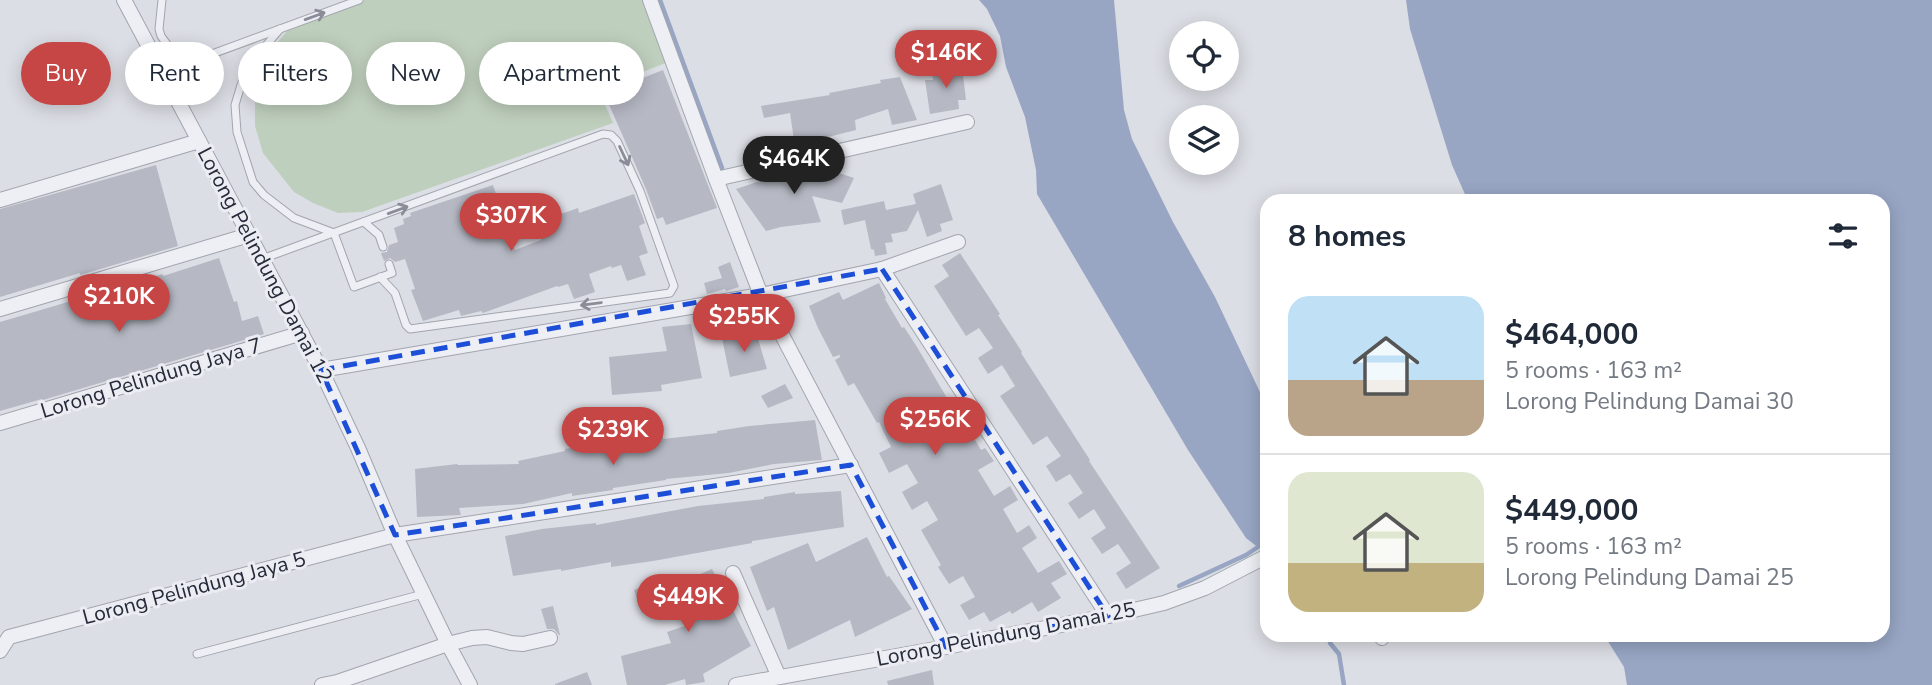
<!DOCTYPE html>
<html lang="en">
<head>
<meta charset="utf-8">
<style>
  :root { --surface:#fff; --page:#f6f6f7; --text:#1f2937; --muted:#747a83; --line:#e0e1e3; --accent:#c54645 }
  body { margin:0; font-family:"Nunito Sans",sans-serif; background:var(--page); color:var(--text); height:100vh; display:flex; flex-direction:column; font-size:26px; white-space:nowrap }
  * { box-sizing:border-box; margin:0 }
  p { font-size:23px; color:var(--muted) }
  .icon { flex:none; width:38px; height:38px; fill:none; stroke:currentColor; stroke-width:2; stroke-linecap:round; stroke-linejoin:round }
  .map { position:relative; flex:1; overflow:hidden }
  .sheet { position:absolute; left:1260px; top:194px; width:630px; height:448px; display:flex; flex-direction:column; background:var(--surface); border-radius:21px; box-shadow:0 4px 18px #0003 }
  .sheet>* { flex:none }
  .top-card { position:absolute; left:21px; top:42px; width:665px; height:63px; display:flex; gap:14px }
  .controls { position:absolute; left:1169px; top:21px; display:grid; gap:14px }
  .controls a { display:grid; place-items:center; width:70px; height:70px; border-radius:50%; background:var(--surface); box-shadow:0 4px 18px #0003; font-size:35px }
  .price { position:absolute; translate:-50% -60px; padding:0 16px; border-radius:24px; background:var(--accent); color:#fff; font-size:23px; line-height:46px; filter:drop-shadow(0 2px 4px #0008) }
  .price::after { content:''; position:absolute; left:50%; top:42px; width:21px; height:16px; margin-left:-10px; background:inherit; clip-path:polygon(0 0,100% 0,50% 100%) }
  .price.active { background:#222; color:#fff }
  ul { padding:0; list-style:none }
  li { display:flex; align-items:center; gap:21px; height:175px; padding:0 28px }
  li+li { border-top:2px solid var(--line) }
  li span { display:grid; place-items:center; flex:none; width:196px; height:140px; border-radius:21px; color:#555 }
  li>.icon { margin-inline-start:auto }
  span .icon { width:84px; height:84px; fill:#fffc; stroke-width:1 }
  li b { font-size:30px }
  h2 { display:flex; justify-content:space-between; align-items:center; height:84px; padding:0 28px; font-size:30px }
  .chip { padding:0 24px; border-radius:32px; background:var(--surface); box-shadow:0 4px 18px #0003; font-size:24px; line-height:63px }
  .chip.active { background:var(--accent); color:#fff }
  .map>svg:first-child { display:block }
</style>
</head>
<body>
<div class="map">
<svg width="1932" height="685" viewBox="0 0 1932 685">
  <rect width="100%" height="100%" fill="#dcdee5"/>
  <polygon fill="#bfcfbd" points="361,0 646,0 671,61 598,89 613,123 362,212 338,213 313,203 294,192 263,153 255,126 255,92 262,68 277,43 292,25"/>
  <g fill="#98a6c4">
    <path d="M979,0H1114L1124,110L1132,139L1173,222L1215,297L1267,407V547C1259,551 1252,542 1246,538L1188,450L1037,194L1036,170L1025,117L1006,67L1000,36L987,9Z"/>
    <polygon points="1406,0 1932,0 1932,685 1627,685 1624,667 1604,635 1883,635 1883,201 1468,201 1452,165 1410,29"/>
  </g>
  <g fill="none" stroke-linecap="round" stroke-linejoin="round">
    <g stroke="#98a6c4" stroke-width="4.5">
      <polyline points="660,0 722,168"/>
      <polyline points="1179,586 1246,555 1258,547"/>
      <polyline points="1331,635 1330,643 1339,654 1344,685"/>
    </g>
  </g>
  <g fill="#b6b9c4">
    <polygon points="962,67 966,100 958,100 959,109 930,114 925,80 933,80 932,70"/>
    <polygon points="663,70 717,208 666,225 663,217 657,219 646,189 604,93"/>
    <polygon points="900,77 917,120 892,125 888,109 855,120 856,130 828,137 830,143 806,149 806,140 794,140 790,113 764,118 761,106 830,95 829,93 881,83 880,80"/>
    <polygon points="156,165 178,246 80,275 80,273 0,297 0,209"/>
    <polygon points="818,166 854,178 842,203 812,196 821,222 781,227 766,231 736,189 763,180"/>
    <polygon points="941,184 953,220 940,224 942,231 927,237 918,210 907,231 891,234 893,242 885,243 887,254 875,256 874,250 871,249 865,220 844,225 841,210 884,201 886,210 916,204 913,194"/>
    <polygon points="493,185 515,250 541,240 535,223 578,208 579,213 634,194 645,223 639,226 648,253 639,256 646,275 627,281 621,265 612,268 611,266 589,274 595,292 574,299 568,284 558,287 557,286 483,313 481,311 461,316 459,310 423,321 411,290 415,289 405,259 395,262 390,258 384,261 381,253 387,252 389,245 398,242 394,228 404,224 403,219 411,216 410,213"/>
    <polygon points="960,253 1000,314 998,315 1022,352 1021,353 1090,460 1089,461 1160,568 1126,589 1116,573 1131,563 1118,544 1102,554 1091,538 1106,528 1094,509 1079,519 1068,503 1083,493 1070,474 1056,482 1046,466 1061,456 1047,436 1033,445 1000,396 1015,386 1002,365 988,374 978,358 993,348 979,328 966,336 934,286 949,276 942,265"/>
    <polygon points="219,258 234,302 237,301 242,321 258,316 264,334 43,400 42,399 0,411 0,322 163,274 163,276"/>
    <polygon points="730,262 739,287 726,291 725,289 707,294 704,283 722,278 718,267"/>
    <polygon points="879,283 886,298 885,299 902,328 904,327 917,347 954,410 956,408 981,450 985,448 994,461 978,470 994,496 1010,486 1018,500 1003,509 1017,533 1029,525 1037,538 1022,548 1038,573 1059,561 1067,574 1051,583 1061,598 1038,612 1032,602 1012,614 1010,611 990,622 984,612 969,620 960,605 975,597 963,576 949,584 938,567 941,565 921,530 938,520 927,501 912,510 902,492 918,483 907,464 889,473 879,453 891,447 879,422 877,423 854,383 848,386 835,360 840,357 840,355 833,357 818,328 809,306 839,292 843,300"/>
    <polygon points="691,324 702,378 661,385 662,391 612,395 609,357 667,351 662,327"/>
    <polygon points="756,332 767,369 730,377 722,338"/>
    <polygon points="785,384 793,398 768,408 761,396"/>
    <polygon points="815,420 822,460 774,464 729,473 666,479 666,480 613,488 613,490 572,496 572,493 523,504 459,508 461,515 417,517 415,469 457,464 458,465 519,464 518,461 565,451 565,449 614,441 613,439 663,435 663,439 717,433 717,431 749,426"/>
    <polygon points="841,491 844,527 752,541 752,543 653,561 611,567 611,562 561,571 561,569 513,576 505,536 542,529 596,523 596,525 698,506 764,499 764,497 795,492 795,494"/>
    <polygon points="867,537 887,577 889,576 912,609 855,637 850,620 788,650 774,607 767,611 750,567 808,543 816,562"/>
    <polygon points="712,569 751,646 703,674 705,682 686,685 685,679 665,685 627,685 621,656 671,643 667,632 685,626 675,602 642,613 634,590 657,582 662,591"/>
    <polygon points="553,606 560,635 559,635 554,629 547,629 541,609"/>
    <polygon points="932,670 934,685 888,685 887,681"/>
    <polygon points="587,672 592,685 555,685 555,684"/>
  </g>
  <g fill="none" stroke-linecap="round" stroke-linejoin="round">
    <g stroke="#a2a5ae" stroke-width="9">
      <g id="lane">
        <polyline points="162,0 159,29 161,36 182,65"/>
        <polyline points="280,29 250,64 241,85 235,105 237,132 253,182 264,195 294,218 334,233 354,287 392,273 389,264"/>
        <polyline points="163,72 359,0"/>
        <polyline points="364,222 379,235 383,247"/>
        <polyline points="262,259 603,134 611,135 617,141 640,191 674,286 670,293 410,329 406,325 395,293 380,277"/>
        <polyline points="197,654 423,594"/>
      </g>
    </g>
    <g stroke="#a2a5ae" stroke-width="16">
      <g id="street">
        <polyline points="124,0 321,370 358,448 395,535 448,644 470,685"/>
        <polyline points="650,0 716,179 761,295 946,647"/>
        <polyline points="716,179 967,122"/>
        <polyline points="0,200 199,141"/>
        <polyline points="882,269 1108,616"/>
        <polyline points="0,309 249,235"/>
        <polyline points="321,370 761,295 882,269 958,242"/>
        <polyline points="0,423 302,333"/>
        <polyline points="733,573 779,677"/>
        <polyline points="1381,635 1382,638"/>
        <polyline points="0,651 9,637 395,535 851,465"/>
        <polyline points="322,685 337,682 448,644 472,638 487,637 511,643 523,644 550,638"/>
        <polyline points="736,685 946,647 1108,616 1164,603 1205,588 1267,556"/>
      </g>
    </g>
    <use href="#lane" stroke="#eeeff4" stroke-width="7"/>
    <use href="#street" stroke="#eeeff4" stroke-width="14"/>
  </g>
  <defs><path id="oneway-shaft" d="M-6 0H5M1.5-3L5.5 0L1.5 3" fill="none" stroke-width="1.6" stroke-linecap="round" stroke-linejoin="round" transform="scale(1.75)"/></defs>
  <g stroke="#8a8d97">
    <use href="#oneway-shaft" transform="translate(315 16) rotate(-20)"/>
    <use href="#oneway-shaft" transform="translate(624 156) rotate(65)"/>
    <use href="#oneway-shaft" transform="translate(398 210) rotate(-20)"/>
    <use href="#oneway-shaft" transform="translate(591 304) rotate(172)"/>
  </g>
  <path fill="none" stroke="#1d4ed8" stroke-width="5" stroke-dasharray="14 9" stroke-linejoin="round" d="M882,269L1108,616L946,647L851,465L395,535L321,370Z"/>
  <g text-anchor="middle" dominant-baseline="central" stroke-width="6" stroke-linejoin="round" paint-order="stroke">
    <g font-size="21" fill="#262b3a" stroke="#ebedf3">
      <text transform="translate(265 265) rotate(62)">Lorong Pelindung Damai 12</text>
      <text transform="translate(151 378) rotate(-17)">Lorong Pelindung Jaya 7</text>
      <text transform="translate(194 588) rotate(-15)">Lorong Pelindung Jaya 5</text>
      <text transform="translate(1006 634) rotate(-11)">Lorong Pelindung Damai 25</text>
    </g>
  </g>
</svg>
<div class="controls">
<a><svg class="icon" aria-label="locate" viewBox="0 0 24 24"><circle cx="12" cy="12" r="6"/><path d="M12 2v4M12 18v4M2 12h4M18 12h4"/></svg></a>
<a><svg class="icon" aria-label="layers" viewBox="0 0 24 24"><path d="M12 4l9 5-9 5-9-5zM3 14l9 5 9-5"/></svg></a>
</div>
<b class="price" style="left:946px;top:90px">$146K</b>
<b class="price active" style="left:794px;top:196px">$464K</b>
<b class="price" style="left:511px;top:253px">$307K</b>
<b class="price" style="left:119px;top:334px">$210K</b>
<b class="price" style="left:744px;top:354px">$255K</b>
<b class="price" style="left:935px;top:457px">$256K</b>
<b class="price" style="left:613px;top:467px">$239K</b>
<b class="price" style="left:688px;top:634px">$449K</b>
<div class="top-card">
<a class="chip active">Buy</a>
<a class="chip">Rent</a>
<a class="chip">Filters</a>
<a class="chip">New</a>
<a class="chip">Apartment</a>
</div>
<section class="sheet">
<h2>8 homes<svg class="icon" aria-label="filters" viewBox="0 0 24 24"><path d="M4 7h16M4 17h16"/><circle cx="9" cy="7" r="2"/><circle cx="15" cy="17" r="2"/></svg></h2>
<ul>
<li><span style="background:linear-gradient(#bfe0f5 60%,#b9a48a 0)"><svg class="icon" aria-label="home" viewBox="0 0 24 24"><path d="M3 11l9-7 9 7M6 9v11h12V9"/></svg></span><div><b>$464,000</b><p>5 rooms · 163 m²</p><p>Lorong Pelindung Damai 30</p></div></li>
<li><span style="background:linear-gradient(#dfe7d0 65%,#c2b280 0)"><svg class="icon" aria-label="home" viewBox="0 0 24 24"><path d="M3 11l9-7 9 7M6 9v11h12V9"/></svg></span><div><b>$449,000</b><p>5 rooms · 163 m²</p><p>Lorong Pelindung Damai 25</p></div></li>
</ul>
</section>
</div>
</body>
</html>
